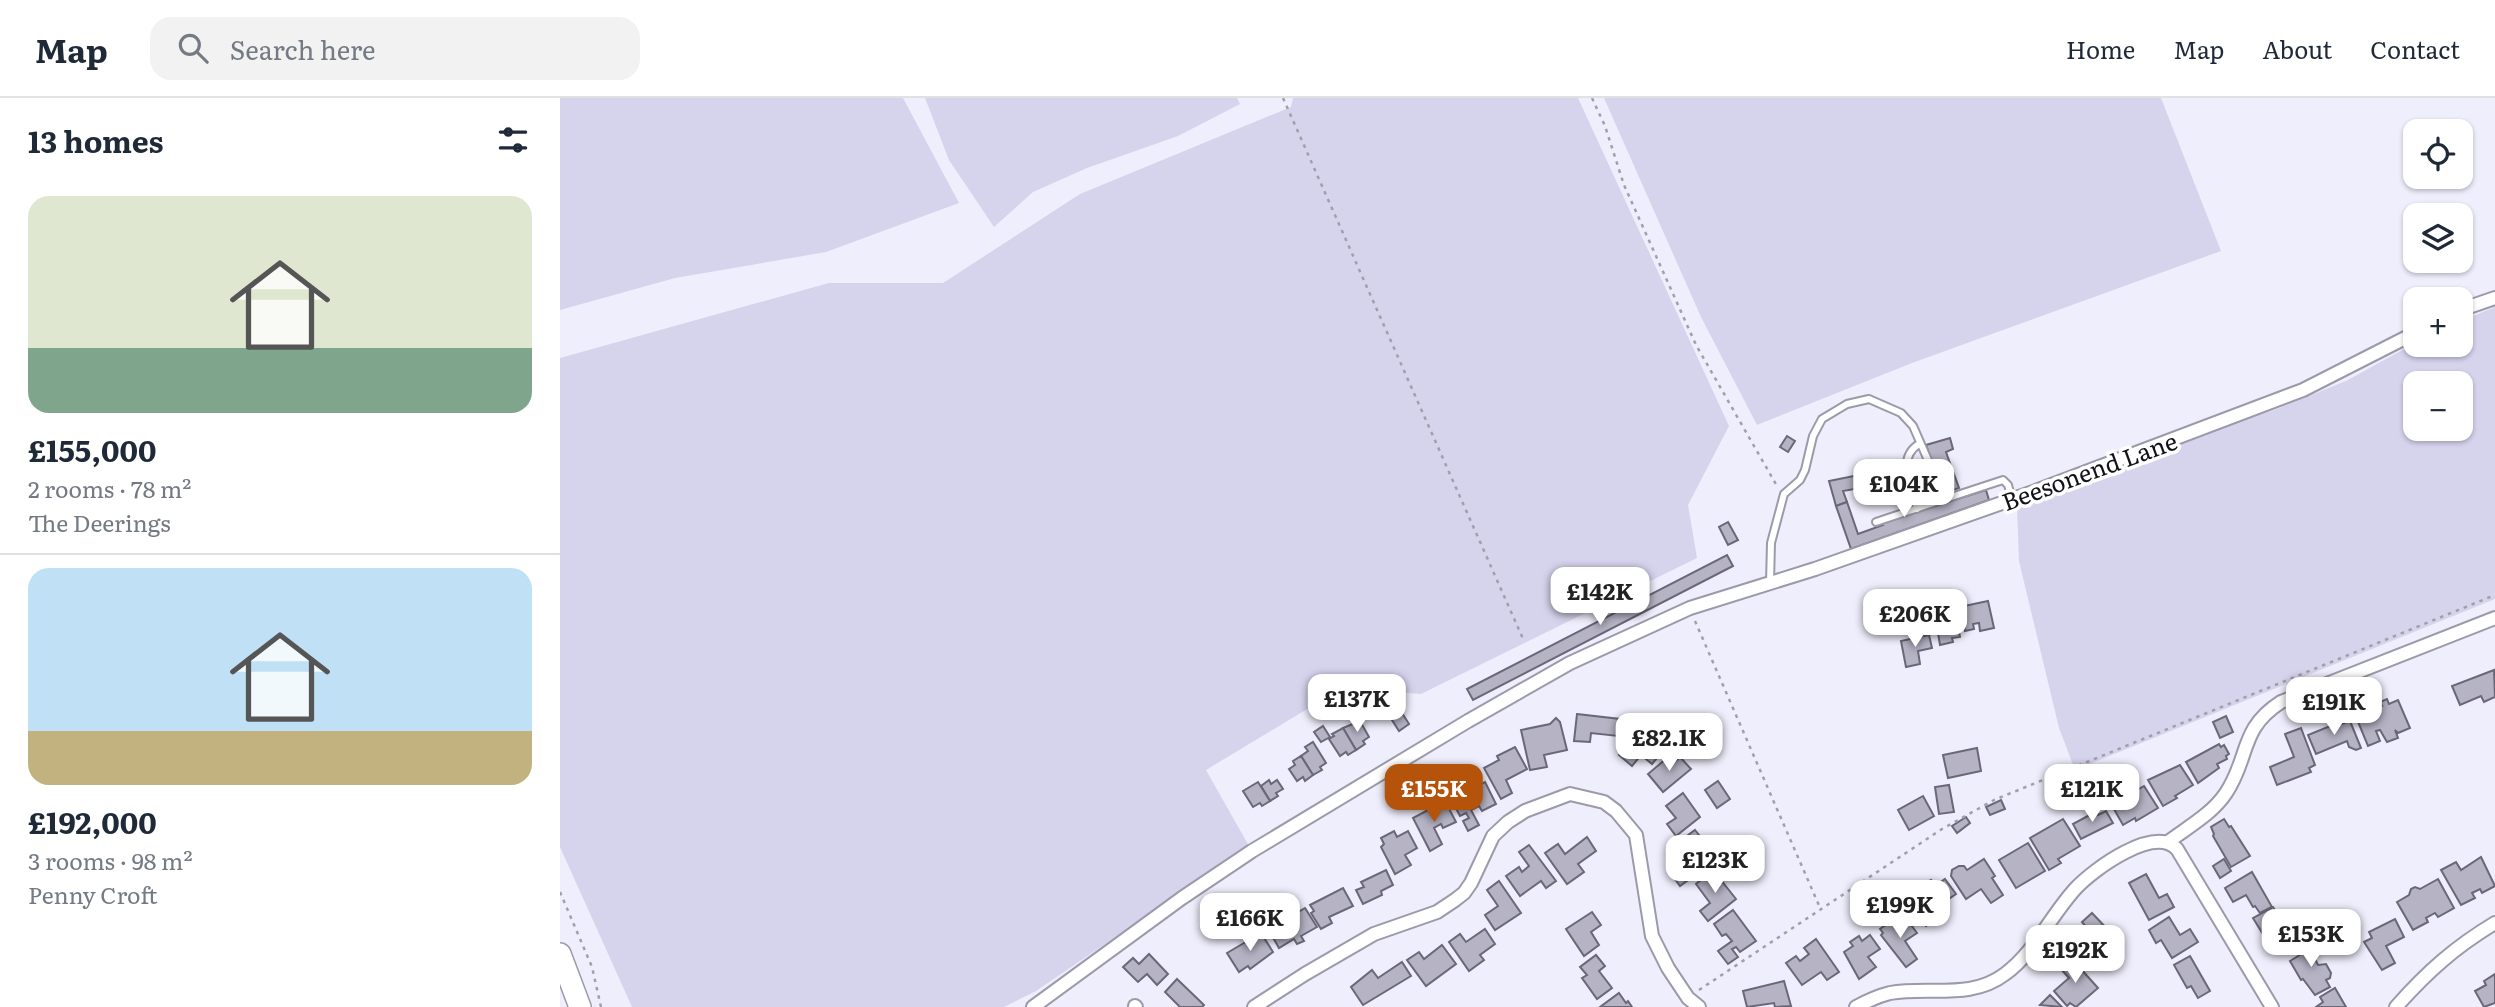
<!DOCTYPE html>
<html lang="en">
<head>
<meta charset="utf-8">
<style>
  :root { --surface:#fff; --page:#f2f2f3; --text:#1f2937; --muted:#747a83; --line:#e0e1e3; --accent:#b45309 }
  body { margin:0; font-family:Literata,serif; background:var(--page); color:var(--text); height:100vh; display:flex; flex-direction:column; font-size:26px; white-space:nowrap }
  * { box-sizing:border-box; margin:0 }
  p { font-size:23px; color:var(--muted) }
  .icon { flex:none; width:38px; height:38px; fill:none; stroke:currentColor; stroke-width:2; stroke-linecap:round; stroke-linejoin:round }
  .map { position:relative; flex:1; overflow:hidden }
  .panel { display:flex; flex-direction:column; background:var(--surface); width:560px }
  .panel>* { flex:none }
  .controls { position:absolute; left:1843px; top:21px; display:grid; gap:14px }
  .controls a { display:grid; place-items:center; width:70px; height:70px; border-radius:14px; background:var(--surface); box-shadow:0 2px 5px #0004; font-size:35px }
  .price { position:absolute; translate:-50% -60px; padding:0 16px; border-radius:14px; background:#fff; color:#222; font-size:23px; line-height:46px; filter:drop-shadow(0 2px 4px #0008) }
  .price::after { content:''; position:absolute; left:50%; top:42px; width:21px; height:16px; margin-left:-10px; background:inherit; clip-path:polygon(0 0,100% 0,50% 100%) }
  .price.on { background:var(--accent); color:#fff }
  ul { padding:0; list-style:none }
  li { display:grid; align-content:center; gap:14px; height:371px; padding:0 28px }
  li+li { border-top:2px solid var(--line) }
  li span { display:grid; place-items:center; height:217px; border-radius:21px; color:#555 }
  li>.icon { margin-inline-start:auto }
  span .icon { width:126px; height:126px; fill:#fffc; stroke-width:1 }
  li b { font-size:30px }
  h2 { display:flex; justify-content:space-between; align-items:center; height:84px; padding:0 28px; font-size:30px }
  header { display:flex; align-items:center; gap:42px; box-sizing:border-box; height:98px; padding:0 35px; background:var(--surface); border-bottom:2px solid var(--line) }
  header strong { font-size:33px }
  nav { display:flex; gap:38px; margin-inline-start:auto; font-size:24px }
  .search { width:490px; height:63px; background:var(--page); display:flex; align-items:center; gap:18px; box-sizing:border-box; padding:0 24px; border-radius:21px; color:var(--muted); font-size:26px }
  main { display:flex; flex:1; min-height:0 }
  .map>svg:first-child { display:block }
</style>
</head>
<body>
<header>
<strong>Map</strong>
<div class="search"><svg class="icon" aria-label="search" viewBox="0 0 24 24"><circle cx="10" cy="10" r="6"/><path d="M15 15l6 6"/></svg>Search here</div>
<nav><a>Home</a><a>Map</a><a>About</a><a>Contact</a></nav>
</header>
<main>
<section class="panel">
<h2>13 homes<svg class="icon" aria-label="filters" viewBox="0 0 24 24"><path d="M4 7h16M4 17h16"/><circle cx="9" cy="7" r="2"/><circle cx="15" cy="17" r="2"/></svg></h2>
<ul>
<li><span style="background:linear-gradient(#dfe7d0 70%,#7fa58c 0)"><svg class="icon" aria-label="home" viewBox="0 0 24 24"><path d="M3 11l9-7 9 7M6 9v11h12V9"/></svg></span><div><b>£155,000</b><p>2 rooms · 78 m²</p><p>The Deerings</p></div></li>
<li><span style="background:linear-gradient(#bfe0f5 75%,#c2b280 0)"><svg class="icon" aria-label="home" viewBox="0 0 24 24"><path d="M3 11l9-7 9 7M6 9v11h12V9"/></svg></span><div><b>£192,000</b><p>3 rooms · 98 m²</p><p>Penny Croft</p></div></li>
</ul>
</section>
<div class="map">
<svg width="1935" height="909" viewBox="0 0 1935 909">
  <rect width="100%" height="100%" fill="#efeefc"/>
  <g fill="#d6d3ed" fill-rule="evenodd">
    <polygon points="0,0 343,0 399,105 266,154 115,180 0,212"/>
    <polygon points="365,0 677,0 680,6 618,38 527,70 473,94 434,129 389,62"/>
    <polygon points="733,0 1018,0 1169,328 1128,407 1137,460 861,596 782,590 646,672 689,748 476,893 444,909 72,909 0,749 0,260 269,185 383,185 520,96 731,9"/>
    <polygon points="1044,0 1601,0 1661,153 1352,265 1197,327 1141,219"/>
    <path d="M1935,209V501L1515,672L1499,630L1459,463L1457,408L1653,331L1712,313L1786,283L1855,245V247H1900L1901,223ZM1855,285H1900V331H1855Z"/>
  </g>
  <g fill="#b5b3c4" stroke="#6a6878" stroke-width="2">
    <polygon points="1227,338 1235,343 1228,354 1220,349"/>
    <polygon points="1390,340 1393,351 1386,354 1399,390 1384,395 1366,347"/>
    <polygon points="1314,374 1317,387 1283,393 1287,404 1276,408 1269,383"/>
    <polygon points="1426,392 1429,402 1291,451 1276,408 1287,404 1298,436 1323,427 1322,425"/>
    <polygon points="1168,424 1178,442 1168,447 1159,429"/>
    <polygon points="1167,457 1173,468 913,602 907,591"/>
    <polygon points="1428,503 1434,530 1420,533 1419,525 1413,526 1414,531 1405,533 1404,527 1398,528 1400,539 1392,540 1393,544 1380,547 1378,535 1380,534 1376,514"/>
    <polygon points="1369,537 1372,550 1358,553 1360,566 1346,569 1341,543"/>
    <polygon points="1934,572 1935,599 1924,604 1921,598 1900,607 1892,588"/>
    <polygon points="1827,601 1829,606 1838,602 1850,630 1838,635 1835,632 1838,640 1827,644 1820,632 1816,633 1820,643 1808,648 1794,614 1805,610 1807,614 1822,608 1820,604"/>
    <polygon points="842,615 849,626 839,633 832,622"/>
    <polygon points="1017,616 1060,621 1058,638 1031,635 1030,644 1014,643"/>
    <polygon points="1666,618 1673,634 1660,640 1653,624"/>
    <polygon points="996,620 1000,624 1007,652 984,657 987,669 970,672 961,632 990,626"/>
    <polygon points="800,623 809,639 803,643 805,646 796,652 783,630"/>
    <polygon points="1790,623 1801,650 1796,652 1789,649 1787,643 1756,656 1748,637 1780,624 1781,626"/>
    <polygon points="763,628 770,639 761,644 754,634"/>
    <polygon points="783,630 796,652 788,657 786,654 780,658 769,641 774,638 772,636"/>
    <polygon points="1741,630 1755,667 1749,670 1751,674 1717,687 1710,669 1734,659 1725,636"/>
    <polygon points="1079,634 1094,647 1099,641 1107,648 1092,666 1081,657 1072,668 1059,657"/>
    <polygon points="753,644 766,665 760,669 762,672 753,677 741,658 748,653 745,649"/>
    <polygon points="1659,646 1661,649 1664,647 1669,656 1666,658 1667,661 1657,666 1659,670 1638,685 1626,664"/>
    <polygon points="955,649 967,671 946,682 952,695 941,701 924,670 939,662 937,658"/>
    <polygon points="1417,650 1421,673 1388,680 1383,657"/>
    <polygon points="741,658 753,677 745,683 743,679 737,683 729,671 735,667 733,663"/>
    <polygon points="1120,659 1131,671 1103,694 1088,676 1107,660 1112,666"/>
    <polygon points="1620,667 1633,687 1615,698 1617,700 1603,708 1588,682"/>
    <polygon points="709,682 711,686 717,682 723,691 716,695 718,698 710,703 701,688"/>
    <polygon points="1158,683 1170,701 1157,710 1145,692"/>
    <polygon points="698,684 710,703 702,708 700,705 693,709 683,693"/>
    <polygon points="925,684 936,706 922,713 919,708 911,712 919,727 908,733 903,723 909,720 906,715 900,718 891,701"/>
    <polygon points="1389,687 1394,714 1379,716 1375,689"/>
    <polygon points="1584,688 1598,710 1576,723 1575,720 1563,727 1550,704 1566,694 1570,701 1574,699 1572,695"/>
    <polygon points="1123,695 1140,719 1116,738 1107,726 1116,720 1106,708"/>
    <polygon points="1363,698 1374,718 1349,732 1338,712"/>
    <polygon points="1441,702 1445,711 1430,717 1426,709"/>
    <polygon points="885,703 896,724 883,730 881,726 874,730 882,746 870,753 853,720"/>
    <polygon points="1537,713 1538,717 1546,713 1553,725 1521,741 1513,726"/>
    <polygon points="1406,719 1410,725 1397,735 1392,728"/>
    <polygon points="1503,721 1520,748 1498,761 1501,765 1489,772 1470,740"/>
    <polygon points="1664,721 1669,729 1671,728 1690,758 1671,769 1653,738 1654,736 1651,729"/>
    <polygon points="1135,732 1139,737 1136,739 1154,763 1120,788 1112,777 1121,770 1108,752"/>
    <polygon points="834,733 837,739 848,733 857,750 845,757 851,767 835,776 821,749 824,746 821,740"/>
    <polygon points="1027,739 1036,753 1018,766 1024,774 1007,786 985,755 998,746 1005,756"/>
    <polygon points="1468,745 1485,773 1456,790 1439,762"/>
    <polygon points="969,747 996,783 986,790 981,783 960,798 946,778 959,769 962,774 969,768 959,754"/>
    <polygon points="1921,759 1935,788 1922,795 1920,791 1912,795 1915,800 1901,807 1881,772 1896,764 1901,772"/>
    <polygon points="1424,761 1435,778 1432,780 1443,797 1431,805 1421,791 1406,801 1391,778 1392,772 1399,768 1404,768 1407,772"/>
    <polygon points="1664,761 1671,773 1660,780 1653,768"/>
    <polygon points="826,772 833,787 821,793 822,797 803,806 796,792 804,789 801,784"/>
    <polygon points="1153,772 1176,801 1148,823 1140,813 1150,805 1136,786"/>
    <polygon points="1692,774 1712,809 1700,815 1695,808 1693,809 1686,797 1673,804 1665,790"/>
    <polygon points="1586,776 1599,800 1607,796 1614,809 1589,822 1569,785"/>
    <polygon points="1385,781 1396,796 1373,812 1378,819 1366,828 1350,805 1359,799 1354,793 1371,782 1375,788"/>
    <polygon points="1878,781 1894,810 1878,819 1875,815 1866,820 1868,824 1853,832 1837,804 1849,797 1851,791 1855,789 1860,791"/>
    <polygon points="939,783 961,815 935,832 925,817 938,808 927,792"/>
    <polygon points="783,790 793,808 769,819 772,825 761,831 751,815 754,813 750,807"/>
    <polygon points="1713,809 1725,828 1732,824 1743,842 1733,848 1729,841 1717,848 1709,835 1704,838 1693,820"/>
    <polygon points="745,810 757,829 741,838 744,843 737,846 734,841 719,850 711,836 713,834 709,828 710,824 718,823 722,829 737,817 735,816"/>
    <polygon points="1173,812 1196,843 1180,854 1176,849 1172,851 1178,859 1168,866 1158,853 1172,843 1166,836 1162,838 1154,826"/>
    <polygon points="1032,814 1041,827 1031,834 1039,847 1024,858 1006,831"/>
    <polygon points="1532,815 1550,834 1533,849 1538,855 1528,865 1511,847 1528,831 1522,824"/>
    <polygon points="1609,819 1620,837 1630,831 1638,844 1612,860 1601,842 1596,845 1589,832"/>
    <polygon points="1346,820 1357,835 1345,843 1357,861 1346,869 1321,837 1323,835 1320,831 1331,823 1335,827"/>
    <polygon points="1835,821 1844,839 1826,848 1835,865 1822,872 1804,844 1812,840 1809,834"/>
    <polygon points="925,831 935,846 920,857 924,862 909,873 889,844 900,836 906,844"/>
    <polygon points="701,835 713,854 690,871 688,868 679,874 667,855"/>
    <polygon points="1310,837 1320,851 1308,859 1316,869 1299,881 1284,854 1293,848 1290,844 1299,838 1302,843"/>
    <polygon points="1256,841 1279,874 1267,882 1261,874 1242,887 1226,865 1236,858 1240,863 1249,856 1244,850"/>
    <polygon points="1751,842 1754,848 1752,850 1756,858 1754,859 1758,867 1766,866 1771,875 1770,880 1766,882 1770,889 1755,897 1743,881 1741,882 1730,863 1743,855 1739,849"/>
    <polygon points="882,847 896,866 866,888 847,862 859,854 864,861"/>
    <polygon points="589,856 608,876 597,887 587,876 578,884 563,869 573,860 579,866"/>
    <polygon points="1036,857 1045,868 1039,873 1052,890 1037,901 1022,880 1027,877 1020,869"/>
    <polygon points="1630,858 1650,893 1638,900 1631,888 1627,890 1614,867"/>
    <polygon points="1511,860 1538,890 1516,909 1510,905 1507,908 1494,893 1509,880 1500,870"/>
    <polygon points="842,864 851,878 803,907 791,889 812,872 818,880"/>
    <polygon points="1935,876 1935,905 1924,909 1915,893 1926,887 1924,883"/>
    <polygon points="617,881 644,907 642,909 620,909 605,894"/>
    <polygon points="1224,883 1231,908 1215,909 1214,905 1187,909 1183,893"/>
    <polygon points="1775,890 1786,909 1756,909 1763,904 1760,899"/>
    <polygon points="1059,895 1066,905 1068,903 1072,909 1040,909"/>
    <polygon points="1490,897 1502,909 1480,907"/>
  </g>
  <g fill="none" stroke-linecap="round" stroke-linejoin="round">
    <g stroke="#9c9aaa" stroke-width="10">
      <g id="lane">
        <path d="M1357,411C1351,389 1336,360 1359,346"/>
        <polyline points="1316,424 1385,401"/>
        <polyline points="1210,485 1211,445 1224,396 1240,382 1245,372 1253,338 1262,321 1287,306 1309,301 1341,315 1353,328 1385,401 1443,382 1448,387 1452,401"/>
      </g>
    </g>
    <g stroke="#9c9aaa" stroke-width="16">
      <g id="street">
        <polyline points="1900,212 1935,200"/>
        <path d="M1608,744C1628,729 1652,716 1666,695C1690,659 1679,631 1721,604L1935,520"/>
        <polyline points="575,908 576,909"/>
        <polyline points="473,909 622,800 692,753 908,623 1010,565 1130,510 1255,471 1473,394 1743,292 1855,235"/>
        <polyline points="694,909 745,876 814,836 877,814 895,802 904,795 911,785 933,738 948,724 965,713 1010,696 1044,704 1056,713 1076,737 1092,838 1108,870 1128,900 1139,909"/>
        <path d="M1296,909C1307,903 1318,898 1330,895C1369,888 1411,902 1445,876C1475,854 1491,817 1516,790C1534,771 1594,727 1617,751L1712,909"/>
        <path d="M1836,909C1867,874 1895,849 1935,825"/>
      </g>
    </g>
    <g stroke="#9c9aaa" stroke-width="24">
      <polyline id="primary" points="0,856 20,909"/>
    </g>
    <g stroke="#a0a0ab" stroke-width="2.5" stroke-dasharray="3.5 5" stroke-linecap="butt">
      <polyline points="723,0 964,543"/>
      <polyline points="1032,0 1045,28 1064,87 1136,247 1217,388"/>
      <polyline points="1135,523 1261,812"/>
      <polyline points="0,794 32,869 41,909"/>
      <polyline points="1139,892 1382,731 1434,702 1935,497"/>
    </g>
    <use href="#lane" stroke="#fff" stroke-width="6"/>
    <use href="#street" stroke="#fff" stroke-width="12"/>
    <use href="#primary" stroke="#fff" stroke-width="21"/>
  </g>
  <g text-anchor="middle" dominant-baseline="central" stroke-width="7" stroke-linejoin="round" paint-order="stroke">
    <g font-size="24" fill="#111117" stroke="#fff">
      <text transform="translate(1529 372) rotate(-20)">Beesonend Lane</text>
    </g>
  </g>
</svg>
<div class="controls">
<a><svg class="icon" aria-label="locate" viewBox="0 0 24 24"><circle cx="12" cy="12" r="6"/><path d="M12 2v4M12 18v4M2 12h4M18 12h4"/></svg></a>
<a><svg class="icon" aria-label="layers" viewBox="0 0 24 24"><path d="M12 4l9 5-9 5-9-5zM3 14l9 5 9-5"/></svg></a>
<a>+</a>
<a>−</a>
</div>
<b class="price" style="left:1344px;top:421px">£104K</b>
<b class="price" style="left:1040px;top:529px">£142K</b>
<b class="price" style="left:1355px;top:551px">£206K</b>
<b class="price" style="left:797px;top:636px">£137K</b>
<b class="price" style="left:1774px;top:639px">£191K</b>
<b class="price" style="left:1109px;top:675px">£82.1K</b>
<b class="price on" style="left:874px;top:726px">£155K</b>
<b class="price" style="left:1532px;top:726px">£121K</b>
<b class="price" style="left:1155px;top:797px">£123K</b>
<b class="price" style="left:1340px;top:842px">£199K</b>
<b class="price" style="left:690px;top:855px">£166K</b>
<b class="price" style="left:1751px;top:871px">£153K</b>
<b class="price" style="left:1515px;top:887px">£192K</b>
</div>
</main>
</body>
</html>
